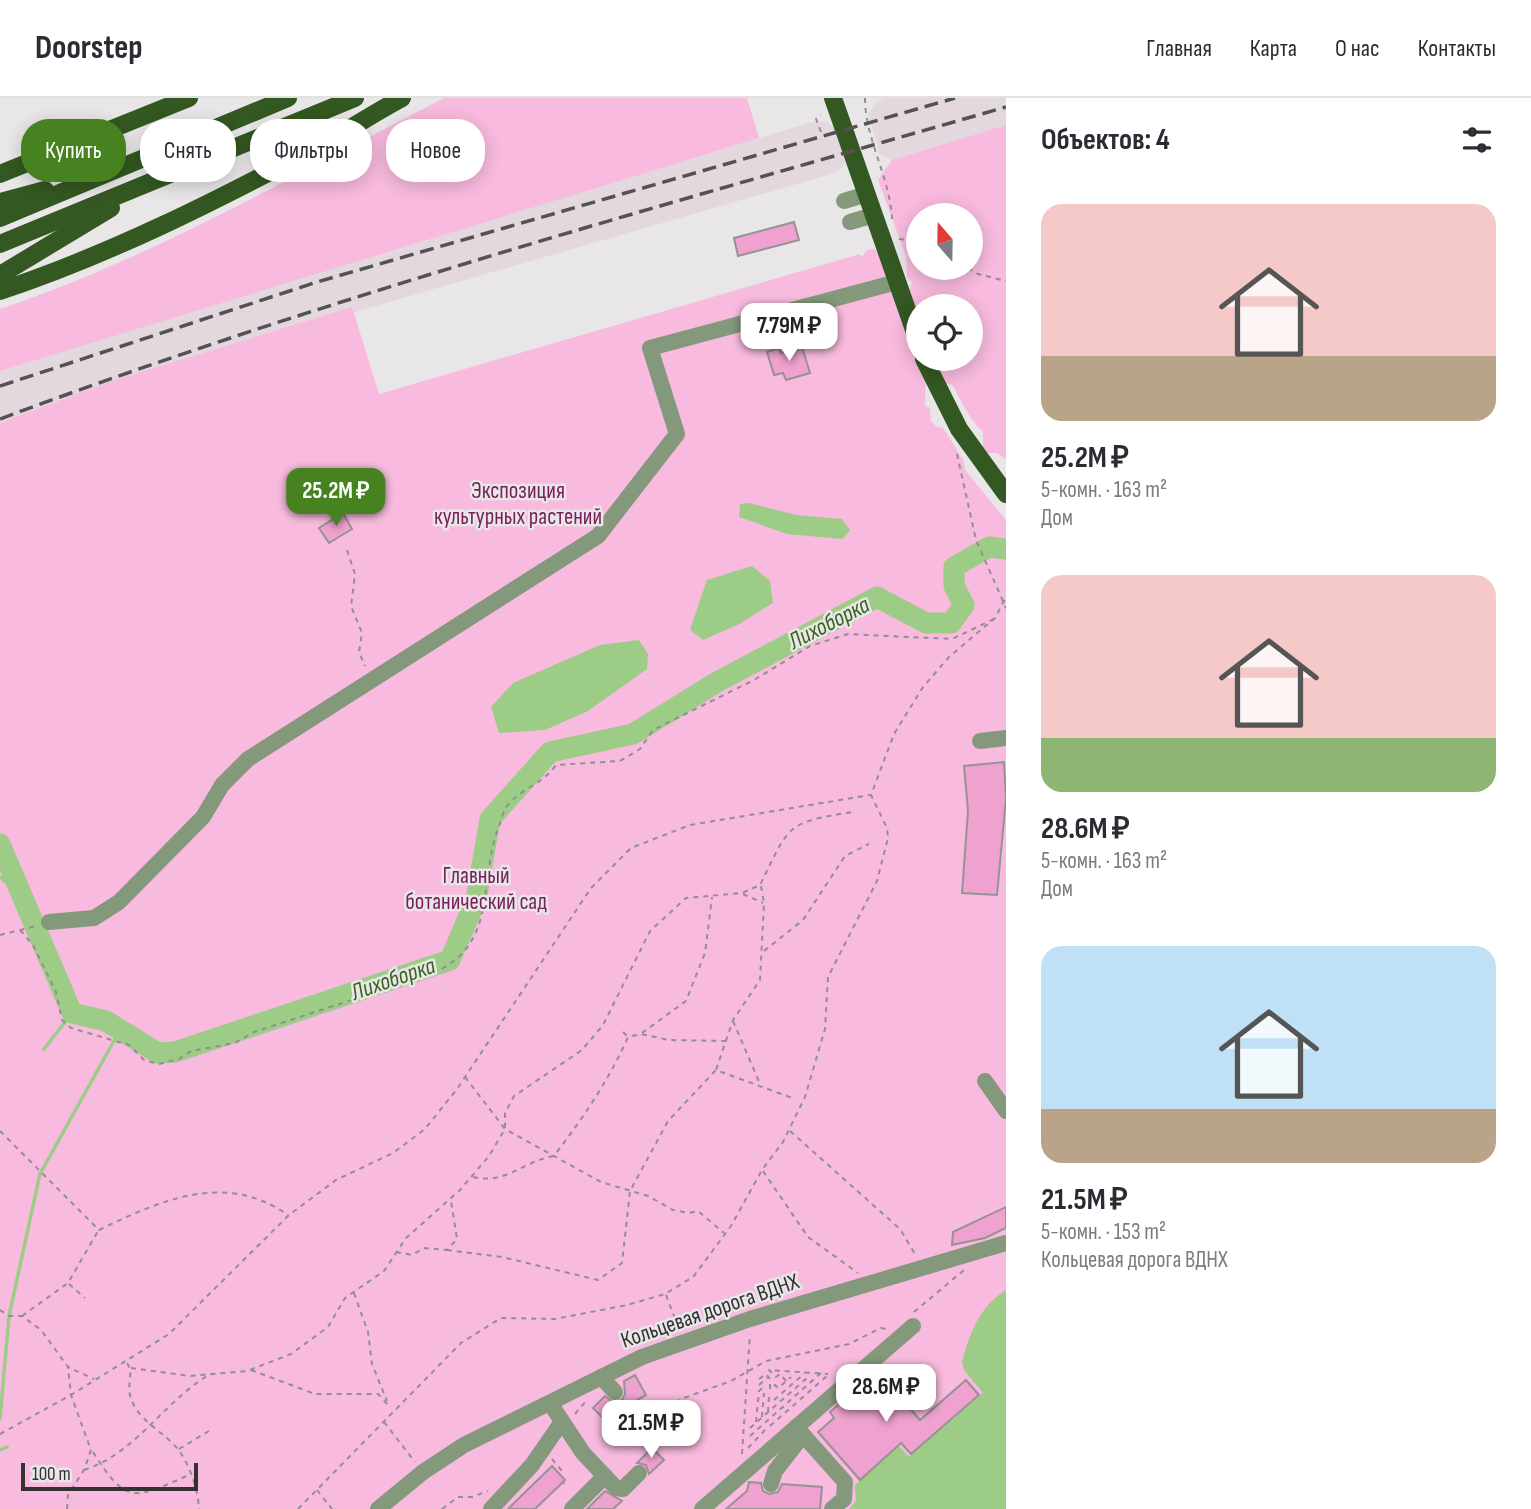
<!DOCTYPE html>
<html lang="ru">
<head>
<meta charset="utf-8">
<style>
  :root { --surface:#fff; --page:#f7f7f7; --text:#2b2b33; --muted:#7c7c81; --line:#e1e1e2; --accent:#468320 }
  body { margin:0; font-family:"Sofia Sans Condensed",sans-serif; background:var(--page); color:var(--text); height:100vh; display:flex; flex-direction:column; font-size:26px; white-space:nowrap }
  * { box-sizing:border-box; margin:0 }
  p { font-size:23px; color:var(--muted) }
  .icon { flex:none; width:38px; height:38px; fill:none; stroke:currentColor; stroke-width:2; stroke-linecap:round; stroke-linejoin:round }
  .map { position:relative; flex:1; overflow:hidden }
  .drawer { display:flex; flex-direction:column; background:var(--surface); width:525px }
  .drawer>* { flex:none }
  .top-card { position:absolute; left:21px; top:21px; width:665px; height:63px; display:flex; gap:14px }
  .needle { width:46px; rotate:340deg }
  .buttons { position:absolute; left:906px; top:105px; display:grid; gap:14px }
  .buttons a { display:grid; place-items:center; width:77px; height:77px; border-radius:50%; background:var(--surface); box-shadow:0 4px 18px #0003; font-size:35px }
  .scale { position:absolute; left:21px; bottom:18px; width:177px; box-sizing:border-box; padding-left:7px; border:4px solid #333132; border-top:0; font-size:19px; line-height:24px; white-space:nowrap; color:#333132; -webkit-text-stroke:5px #e9e6e8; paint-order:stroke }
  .price { position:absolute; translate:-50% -60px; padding:0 16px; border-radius:14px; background:#fff; color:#222; font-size:23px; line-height:46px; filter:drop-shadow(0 2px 4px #0008) }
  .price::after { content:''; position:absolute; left:50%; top:42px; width:21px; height:16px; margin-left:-10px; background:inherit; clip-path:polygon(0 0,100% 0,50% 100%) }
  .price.current { background:var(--accent); color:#fff }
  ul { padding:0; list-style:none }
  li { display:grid; align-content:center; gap:14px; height:371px; padding:0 35px }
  li span { display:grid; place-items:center; height:217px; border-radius:21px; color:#555 }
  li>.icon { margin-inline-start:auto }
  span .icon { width:126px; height:126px; fill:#fffc; stroke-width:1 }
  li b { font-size:30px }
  h2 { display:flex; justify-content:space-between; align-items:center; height:84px; padding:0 35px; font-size:30px }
  .chip { padding:0 24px; border-radius:28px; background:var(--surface); box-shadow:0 4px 18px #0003; font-size:24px; line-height:63px }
  .chip.current { background:var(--accent); color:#fff }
  header { display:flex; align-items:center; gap:42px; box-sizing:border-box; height:98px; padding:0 35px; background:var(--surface); border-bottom:2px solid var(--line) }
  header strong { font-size:33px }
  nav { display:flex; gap:38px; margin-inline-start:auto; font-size:24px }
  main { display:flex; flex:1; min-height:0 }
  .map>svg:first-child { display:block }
</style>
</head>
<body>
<header>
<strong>Doorstep</strong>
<nav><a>Главная</a><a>Карта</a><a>О нас</a><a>Контакты</a></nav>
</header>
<main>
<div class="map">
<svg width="1006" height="1411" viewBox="0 0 1006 1411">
  <rect width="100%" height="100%" fill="#e9e6e8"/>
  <g fill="#e3d8de">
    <polygon points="886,0 1006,0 1006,27 892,62 880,57 868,16 877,3"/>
    <polygon points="816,23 828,24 836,33 847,60 844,67 835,75 241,247 0,333 0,273 327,170"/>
  </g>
  <g fill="#f8bade" fill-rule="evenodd">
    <path d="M444,0H747L759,40L0,273V211C157,158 298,75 444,0Z"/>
    <path d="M1006,27V361L997,355H986L983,351V333C973,327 958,298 953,287L943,285L931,261H971V208H919V215L916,216L910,191L912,184L907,180L906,158L878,82L892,62ZM919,117H971V170H919Z"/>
    <polygon points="875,151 880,157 913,253 926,280 925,307 930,311 931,323 937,329 943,330 964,363 965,372 1006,422 1006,1411 0,1411 0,325 109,284 352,209 379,296 860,156 862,159 867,152"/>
  </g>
  <g fill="#9ccc85">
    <polygon points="749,405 796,417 842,421 850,432 843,441 787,436 739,419 740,406"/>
    <polygon points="752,468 770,483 773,505 739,526 703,542 690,532 707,482"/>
    <polygon points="639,542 648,556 647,571 588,613 545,632 499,635 491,609 513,585 600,547"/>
    <path d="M1006,1192V1411H849L856,1403L855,1387L899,1348L909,1359L983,1295L964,1272L962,1264C970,1235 979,1209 1006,1192Z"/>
  </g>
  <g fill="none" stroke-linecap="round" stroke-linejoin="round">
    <g stroke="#9ccc85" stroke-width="3.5">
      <polyline points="0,779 21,798"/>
      <polyline points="44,951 72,915"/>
      <polyline points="0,1321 9,1218 40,1076 120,932"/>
      <polyline points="0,1352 7,1349"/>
    </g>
    <polyline stroke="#9ccc85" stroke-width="21" points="0,746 72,915 106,923 158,955 175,954 450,862 476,802 490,721 550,654 633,636 717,584 877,499 926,525 951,525 964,507 954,488 954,469 989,449 1006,451"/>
  </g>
  <g fill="#efa1cf" stroke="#969394" stroke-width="2">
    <polygon points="794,124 799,142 738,158 734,140"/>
    <polygon points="802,249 810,275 786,282 783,275 774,277 767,254 779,250 781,255"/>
    <polygon points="343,415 352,431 329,445 319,430"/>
    <polygon points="1004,664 1006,700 997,797 962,795 968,713 964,668"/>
    <polygon points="1006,1109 1006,1130 985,1140 952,1147 953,1134"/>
    <polygon points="635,1277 646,1297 632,1305 637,1309 617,1334 593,1310 605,1298 613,1304 622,1302 625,1296 624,1283"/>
    <polygon points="882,1278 920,1322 966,1282 979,1297 911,1356 901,1345 860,1382 818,1334 834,1320 830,1314 855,1292 859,1298"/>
    <polygon points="652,1350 664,1362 649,1376 646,1367 637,1365"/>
    <polygon points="552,1368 565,1382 561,1386 535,1411 508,1411"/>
    <polygon points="749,1384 761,1385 763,1393 769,1396 778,1394 782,1386 822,1389 820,1411 726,1411 747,1393"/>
    <polygon points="605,1393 622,1403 613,1411 587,1411"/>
  </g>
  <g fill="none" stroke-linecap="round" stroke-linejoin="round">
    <g stroke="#928f91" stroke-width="2" stroke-dasharray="5 5" stroke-linecap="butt">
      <path d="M865,0C865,41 890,79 892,121"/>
      <polyline points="821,34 816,21 821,17"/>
      <polyline points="899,141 919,143"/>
      <polyline points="968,170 978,176 1006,183"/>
      <polyline points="957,356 976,442 1006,510"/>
      <polyline points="347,452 355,476 351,508 362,535 359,554 365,568"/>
      <polyline points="761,788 764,805 760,882 733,922 716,972 795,1001"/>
      <polyline points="743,796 763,805"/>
      <path d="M20,832L33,847L56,894L62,922L71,930L129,947L144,962L159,966L179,961L191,953L235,945L254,934L431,876C500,847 477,785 499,728C501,723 503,713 507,708C520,691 543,686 556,667L620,663L640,651L653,632L754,582L810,548L848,536L952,541L994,521"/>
      <polyline points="0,837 36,828"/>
      <polyline points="764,853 803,822 845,758 869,746"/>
      <polyline points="733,923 760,986"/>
      <polyline points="623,934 627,938"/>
      <polyline points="642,935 686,903 705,855 712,799"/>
      <polyline points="465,979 505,1031 601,1084 648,1098 673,1112 689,1115 698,1113 724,1135"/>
      <path d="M0,1033L99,1132C161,1102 225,1073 288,1117"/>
      <polyline points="790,1033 900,1131 915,1156"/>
      <polyline points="763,1073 808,1139 858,1175"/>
      <path d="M473,1079C506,1087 523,1063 554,1058C583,1020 609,982 628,939L641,936L669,942L726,943"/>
      <polyline points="447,1152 502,1159 598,1182 622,1165 630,1093 668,1023 716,972"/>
      <polyline points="396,1154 412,1157 424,1150 447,1152 457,1141 451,1103"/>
      <polyline points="69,1186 85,1200"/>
      <polyline points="354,1195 368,1234 372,1266 387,1303"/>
      <polyline points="666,1197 679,1231"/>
      <polyline points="0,1212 9,1218 22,1218 41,1232 68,1269 94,1281"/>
      <polyline points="914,1214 964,1172"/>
      <polyline points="22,1218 68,1185 98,1133"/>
      <path d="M127,1265C134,1275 127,1286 130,1297C136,1323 166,1334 180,1354C191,1370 198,1393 199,1411"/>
      <path d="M131,1270L190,1278L247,1273L291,1256L328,1229L345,1200L384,1173L406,1140L460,1092L489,1058L505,1031V1015L514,998L582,952L603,927L650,833L686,800L742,795L760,787C790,727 784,725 852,714"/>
      <polyline points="251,1272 315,1296 378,1296 388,1307"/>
      <polyline points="759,1281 766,1276 770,1281 770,1291 775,1287 778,1290 791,1279"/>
      <polyline points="786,1283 780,1276 776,1279 769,1272 828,1276"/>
      <polyline points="759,1287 768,1279"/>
      <polyline points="774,1302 805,1275"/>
      <polyline points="768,1314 769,1299"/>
      <polyline points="575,1316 587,1302"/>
      <polyline points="762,1319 764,1295"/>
      <polyline points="384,1324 415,1364"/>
      <polyline points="756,1324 759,1293 765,1288"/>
      <polyline points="770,1328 828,1277"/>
      <polyline points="750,1330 807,1280 810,1283"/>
      <polyline points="0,1336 71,1297 169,1236 289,1117 336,1082 393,1055 425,1031 457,991 591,790 631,750 690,727 870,697"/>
      <polyline points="750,1338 821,1275"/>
      <polyline points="606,1343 623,1338 681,1301 731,1283 766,1263 849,1246 881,1230 886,1231"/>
      <polyline points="748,1350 766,1331"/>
      <polyline points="179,1351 209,1333"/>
      <path d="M93,1354C127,1408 134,1401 189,1377"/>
      <polyline points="742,1356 750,1236"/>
      <polyline points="552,1361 562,1373"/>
      <path d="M84,1372C136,1355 163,1305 207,1278"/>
      <polyline points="563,1384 564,1386"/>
      <polyline points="317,1392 332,1411"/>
      <polyline points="67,1411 68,1397 84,1372 91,1352 71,1297 68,1269"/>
      <polyline points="298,1411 461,1245 501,1220 555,1221 627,1207 665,1196 693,1179 731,1128 762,1072 783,1044 805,999 825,931 828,879 877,783 888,740 887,730 871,697 894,636 923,589 949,559 995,520 1006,499"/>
      <polyline points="442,1411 458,1399 472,1399 488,1393"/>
    </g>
    <g stroke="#84997b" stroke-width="16">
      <polyline points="844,103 867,96"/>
      <polyline points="850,124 874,117"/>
      <polyline points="980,643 1006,640"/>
      <polyline points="49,824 94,820 119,804 203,719 222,687 248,661 598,438 677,336 650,250 897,184"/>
      <polyline points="985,983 1006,1013"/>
      <polyline points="601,1279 615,1294"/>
      <polyline points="550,1305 583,1355 616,1390 623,1391 639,1375"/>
      <polyline points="796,1329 845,1384 844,1401 832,1411"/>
      <polyline points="771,1386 775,1373 803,1337"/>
      <polyline points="378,1411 423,1374 464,1347 642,1259 750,1221 1006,1145"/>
      <polyline points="491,1411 532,1367 561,1325"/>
      <polyline points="572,1411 605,1378"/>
      <polyline points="702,1411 913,1228"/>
    </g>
    <g stroke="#345821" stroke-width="18">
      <polyline points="833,0 919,246"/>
      <polyline points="0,76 189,0"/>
      <polyline points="0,104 45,92"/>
      <polyline points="0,120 288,0"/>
      <polyline points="0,146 355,0"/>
      <polyline points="0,177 111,110"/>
      <path d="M0,193C111,156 216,103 319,48C347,33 374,15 402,0"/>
      <polyline points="924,261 959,331 1006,396"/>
    </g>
    <g stroke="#545253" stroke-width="3.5" stroke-dasharray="14 7" stroke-linecap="butt">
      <polyline points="0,288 317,184 955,0"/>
      <path d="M0,321C329,198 668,106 1006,9"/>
    </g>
  </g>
  <g text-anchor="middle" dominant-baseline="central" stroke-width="5" stroke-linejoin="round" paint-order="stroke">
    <g font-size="23" fill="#771e5b" stroke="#e9e6e8">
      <text x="518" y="393">Экспозиция<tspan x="518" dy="26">культурных растений</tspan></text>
      <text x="476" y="778">Главный<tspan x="476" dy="26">ботанический сад</tspan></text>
    </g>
    <g font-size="23" fill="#333132" stroke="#e9e6e8">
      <text transform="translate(710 1213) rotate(-19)">Кольцевая дорога ВДНХ</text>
    </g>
    <g font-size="24" font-style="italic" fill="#37631d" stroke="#e9e6e8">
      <text transform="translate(829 525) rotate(-27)">Лихоборка</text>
      <text transform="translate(393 881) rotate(-19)">Лихоборка</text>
    </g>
  </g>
</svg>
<div class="buttons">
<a><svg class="needle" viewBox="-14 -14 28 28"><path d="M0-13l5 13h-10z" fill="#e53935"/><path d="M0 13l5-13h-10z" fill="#7c7c81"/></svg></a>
<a><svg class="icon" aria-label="locate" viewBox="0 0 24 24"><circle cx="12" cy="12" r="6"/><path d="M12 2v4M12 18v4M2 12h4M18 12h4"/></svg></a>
</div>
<div class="scale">100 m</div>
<b class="price" style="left:789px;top:265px">7.79M ₽</b>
<b class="price current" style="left:336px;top:430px">25.2M ₽</b>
<b class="price" style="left:886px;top:1326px">28.6M ₽</b>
<b class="price" style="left:651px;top:1362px">21.5M ₽</b>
<div class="top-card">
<a class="chip current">Купить</a>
<a class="chip">Снять</a>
<a class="chip">Фильтры</a>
<a class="chip">Новое</a>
</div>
</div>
<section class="drawer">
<h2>Объектов: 4<svg class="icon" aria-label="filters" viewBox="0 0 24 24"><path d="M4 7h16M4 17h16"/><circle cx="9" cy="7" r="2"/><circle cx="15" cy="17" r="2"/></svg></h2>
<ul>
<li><span style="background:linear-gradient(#f6c9c9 70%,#b9a48a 0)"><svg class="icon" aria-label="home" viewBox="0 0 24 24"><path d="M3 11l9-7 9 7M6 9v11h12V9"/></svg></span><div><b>25.2M ₽</b><p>5-комн. · 163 m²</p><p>Дом</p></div></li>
<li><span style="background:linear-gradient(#f6c9c9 75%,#8fb573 0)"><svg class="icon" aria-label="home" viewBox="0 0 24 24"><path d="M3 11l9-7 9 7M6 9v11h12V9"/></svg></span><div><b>28.6M ₽</b><p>5-комн. · 163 m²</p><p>Дом</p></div></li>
<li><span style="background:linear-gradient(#bfe0f5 75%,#b9a48a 0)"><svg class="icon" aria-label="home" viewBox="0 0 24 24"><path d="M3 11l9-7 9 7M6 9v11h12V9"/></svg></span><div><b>21.5M ₽</b><p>5-комн. · 153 m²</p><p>Кольцевая дорога ВДНХ</p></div></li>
</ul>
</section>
</main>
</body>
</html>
